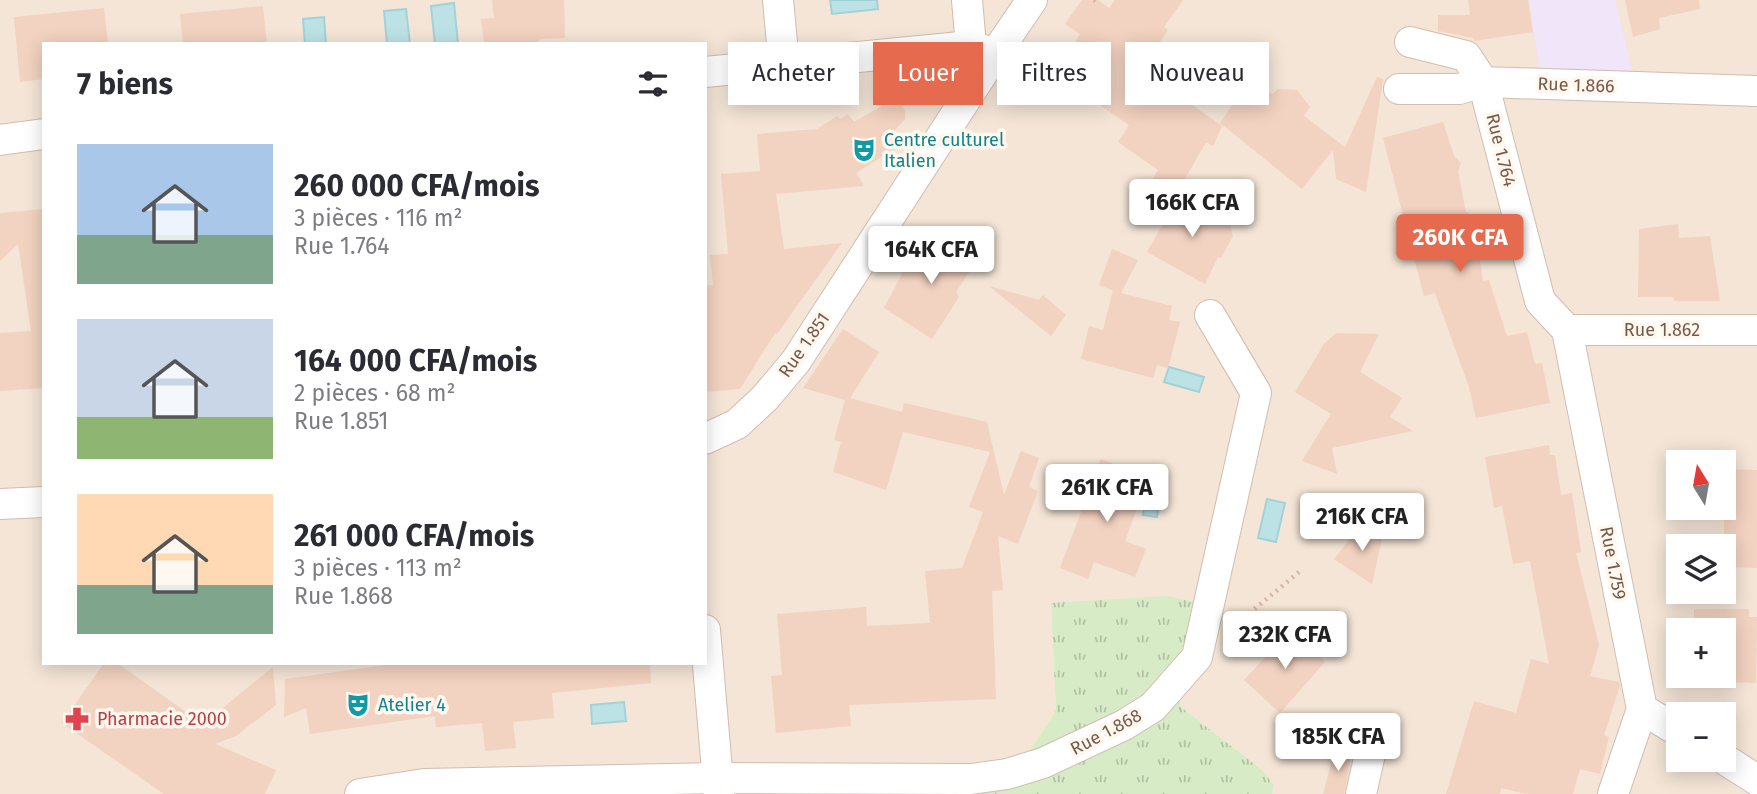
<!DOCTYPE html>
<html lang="fr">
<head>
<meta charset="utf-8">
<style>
  :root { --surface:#fff; --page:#f7f7f7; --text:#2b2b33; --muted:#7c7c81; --accent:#e56a4e }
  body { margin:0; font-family:"Fira Sans",sans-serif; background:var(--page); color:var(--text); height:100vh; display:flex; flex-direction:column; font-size:26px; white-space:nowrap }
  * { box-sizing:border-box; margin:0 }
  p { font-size:23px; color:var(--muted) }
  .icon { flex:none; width:38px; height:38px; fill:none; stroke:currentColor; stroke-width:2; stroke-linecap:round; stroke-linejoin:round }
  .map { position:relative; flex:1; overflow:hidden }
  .panel { position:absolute; left:42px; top:42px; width:665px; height:623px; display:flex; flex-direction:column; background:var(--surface); border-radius:0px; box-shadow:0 4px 18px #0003 }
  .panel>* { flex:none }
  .guide { position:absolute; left:728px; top:42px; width:665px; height:63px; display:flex; gap:14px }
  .needle { width:46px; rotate:349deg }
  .tools { position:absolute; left:1666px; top:450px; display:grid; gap:14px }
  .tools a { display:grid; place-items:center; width:70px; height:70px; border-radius:0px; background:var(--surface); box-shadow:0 4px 18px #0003; font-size:35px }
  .price { position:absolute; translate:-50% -60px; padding:0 16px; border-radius:7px; background:#fff; color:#222; font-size:23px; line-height:46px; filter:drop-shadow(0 2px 4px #0008) }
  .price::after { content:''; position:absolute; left:50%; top:42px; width:21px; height:16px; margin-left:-10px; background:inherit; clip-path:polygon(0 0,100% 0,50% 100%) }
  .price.on { background:var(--accent); color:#fff }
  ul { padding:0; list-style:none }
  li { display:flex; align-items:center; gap:21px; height:175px; padding:0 35px }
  li span { display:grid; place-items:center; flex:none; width:196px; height:140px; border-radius:0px; color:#555 }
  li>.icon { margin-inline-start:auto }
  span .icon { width:84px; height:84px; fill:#fffc; stroke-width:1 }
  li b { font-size:30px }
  h2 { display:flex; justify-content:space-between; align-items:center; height:84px; padding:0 35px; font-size:30px }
  .chip { padding:0 24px; border-radius:0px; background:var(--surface); box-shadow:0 4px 18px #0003; font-size:24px; line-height:63px }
  .chip.on { background:var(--accent); color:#fff }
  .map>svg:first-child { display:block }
</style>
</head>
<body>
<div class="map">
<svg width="1757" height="794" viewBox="0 0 1757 794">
  <defs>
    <pattern id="grass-tufts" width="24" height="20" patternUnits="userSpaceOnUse" patternTransform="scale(1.75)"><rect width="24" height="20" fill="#d6ebc6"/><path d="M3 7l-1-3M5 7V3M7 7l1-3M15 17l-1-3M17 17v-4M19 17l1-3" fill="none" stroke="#b2c1a3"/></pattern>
  </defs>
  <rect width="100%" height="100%" fill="#fcf4e8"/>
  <path fill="#f4e5d6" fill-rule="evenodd" d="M0,0H1757V794H1272L1274,785L1262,770L1181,707L1174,662L1051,603L1056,711L1006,786L961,794H0ZM44,44H705V663H44ZM1678,462H1724V508H1678ZM1678,546H1724V592H1678ZM1678,630H1724V676H1678ZM1678,714H1724V760H1678Z"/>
  <polygon fill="#f1e5f9" points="1529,0 1615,0 1632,70 1541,81"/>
  <polygon fill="url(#grass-tufts)" points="1167,596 1195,602 1194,627 1174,662 1181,707 1262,770 1274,785 1272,794 961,794 1006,786 1056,711 1051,603"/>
  <g fill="#bce2e6" stroke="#a2d2d8" stroke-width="2">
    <polygon points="830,0 877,0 878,9 832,14"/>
    <polygon points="454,3 458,44 435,44 431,6"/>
    <polygon points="406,9 410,44 387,44 384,11"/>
    <polygon points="324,17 326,44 305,44 303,19"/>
    <polygon points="1169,367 1204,377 1199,392 1164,382"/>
    <polygon points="1148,484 1162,487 1157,517 1143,515"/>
    <polygon points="1267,499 1285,503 1276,542 1258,538"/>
    <polygon points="624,702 626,721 592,724 591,705"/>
  </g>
  <g fill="#f2d2c0">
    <polygon points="492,0 564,0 565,38 541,39 535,44 484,44 481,19 494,18"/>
    <polygon points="1082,0 1098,0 1109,8 1115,0 1183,0 1164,27 1168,30 1141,69 1222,126 1213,146 1206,142 1174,198 1150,185 1158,170 1118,142 1129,125 1056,75 1080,34 1065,24"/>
    <polygon points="1468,0 1528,0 1533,32 1474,41 1474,38 1438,31 1438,15 1470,15"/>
    <polygon points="1625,0 1699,0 1700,9 1659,18 1660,29 1633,37"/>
    <polygon points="263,6 267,44 183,44 180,14"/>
    <polygon points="104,8 108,44 44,44 44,79 20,82 14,17"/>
    <polygon points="1377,77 1383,79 1366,192 1336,179 1333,150 1302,189 1220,123 1237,98 1246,104 1259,85 1272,94 1278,89 1297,90 1310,107 1304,116 1345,147"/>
    <polygon points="890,101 901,104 905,111 905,119 895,130 902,144 856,173 864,186 776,194 784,249 842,243 777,334 775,333 740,389 705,392 705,286 713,285 710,255 728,254 721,174 760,171 757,134 817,129 837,116 840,119 848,114 854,122"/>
    <polygon points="1443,122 1454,156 1461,163 1458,171 1466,212 1468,212 1473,232 1481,239 1478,248 1483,281 1489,280 1507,336 1527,332 1535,364 1542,363 1550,403 1476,418 1469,387 1435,293 1424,296 1383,138"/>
    <polygon points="1180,194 1229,222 1233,236 1221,258 1218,257 1205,284 1147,252"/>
    <polygon points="44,209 44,388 0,391 0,333 31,331 18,244 0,261 0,213"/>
    <polygon points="1678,224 1679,238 1710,236 1720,301 1674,301 1674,297 1638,297 1639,229"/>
    <polygon points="935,233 977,260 956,292 959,297 932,339 884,308 904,270 907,272"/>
    <polygon points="1112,249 1138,260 1121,293 1172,306 1169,320 1180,322 1168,368 1157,365 1153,378 1081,359 1089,326 1103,330 1113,290 1117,292 1099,285"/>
    <polygon points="989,286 1039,300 1043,295 1066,315 1051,336"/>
    <polygon points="843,329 879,352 850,398 902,412 904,403 987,422 1004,495 1021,451 1039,458 1029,487 1038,491 1018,544 998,536 1003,590 992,591 996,699 849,705 851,726 776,733 771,676 782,675 777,614 866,607 867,626 930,623 925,571 962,568 983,512 969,507 990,452 903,432 886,490 833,472 841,442 834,440 845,400 803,388"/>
    <polygon points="1336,333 1379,334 1360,372 1402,398 1390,417 1413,431 1332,448 1337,474 1302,461 1331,414 1295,392 1324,344"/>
    <polygon points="1549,445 1550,455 1555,455 1561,495 1572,493 1581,552 1576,553 1599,645 1590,676 1619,682 1620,686 1604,735 1609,737 1600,774 1580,769 1573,794 1526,794 1501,788 1500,794 1446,794 1474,701 1516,713 1531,659 1549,664 1530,561 1513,564 1502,506 1494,508 1485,457"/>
    <polygon points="1101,459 1148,478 1125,541 1146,549 1135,577 1094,562 1088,579 1060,568"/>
    <polygon points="1724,469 1757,470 1757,568 1727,567 1728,541 1724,541"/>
    <polygon points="1359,527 1384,530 1372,584 1334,559"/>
    <polygon points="1694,609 1749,609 1749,617 1757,617 1756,683 1724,682 1724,630 1694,630"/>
    <polygon points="1291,630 1325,662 1280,713 1244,680"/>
    <polygon points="104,663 117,663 203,724 273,667 276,705 236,736 215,744 276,770 265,794 164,794 62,723"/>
    <polygon points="400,663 650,663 651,683 552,693 554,718 513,722 516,748 485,751 482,723 436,727 435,716 310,734 306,708 284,717 285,679"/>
    <polygon points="1335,749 1352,754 1344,794 1323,794"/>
  </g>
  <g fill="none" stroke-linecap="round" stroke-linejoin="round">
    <g stroke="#d1bdb0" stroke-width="32">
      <g id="street">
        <polyline points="778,0 784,64"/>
        <polyline points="967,0 971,46"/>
        <polyline points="1410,42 1466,56 1483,82 1757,91"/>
        <polyline points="705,72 971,46 995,54 1032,0"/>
        <polyline points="1399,89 1459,89 1483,82 1540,301 1567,330"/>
        <polyline points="0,140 44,134"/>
        <polyline points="1567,330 1642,709 1613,794"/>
        <polyline points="1567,330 1757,330"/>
        <polyline points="705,439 737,424 765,398 796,361 995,54"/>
        <polyline points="0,504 44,502"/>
        <polyline points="705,630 719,794"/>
        <polyline points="1642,709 1678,731"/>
        <polyline points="1724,759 1757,780"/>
        <polyline points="360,794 424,784 718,778 971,779 1007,774 1043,763 1124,725 1153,707 1197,657 1256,393 1210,315"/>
        <polyline points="1361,794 1373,741"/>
      </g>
    </g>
    <g stroke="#d7b5a2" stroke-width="4.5" stroke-dasharray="2 5" stroke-linecap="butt">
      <polyline points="1094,0 1097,2"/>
      <polyline points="1233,627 1299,572"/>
    </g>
    <use href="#street" stroke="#fff" stroke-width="30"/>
  </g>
  <defs>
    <g id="theatre-bare" transform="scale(1.89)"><path d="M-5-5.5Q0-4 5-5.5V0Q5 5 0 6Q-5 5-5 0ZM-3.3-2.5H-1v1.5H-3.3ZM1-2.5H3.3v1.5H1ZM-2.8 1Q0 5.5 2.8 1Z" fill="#0f9aa8" stroke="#fff8ef" stroke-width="2.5" paint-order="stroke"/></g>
    <g id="pharmacy-bare" transform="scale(1.89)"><path d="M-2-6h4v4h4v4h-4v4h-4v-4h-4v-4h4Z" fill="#e0444e" stroke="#fff8ef" stroke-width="2.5" paint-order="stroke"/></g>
  </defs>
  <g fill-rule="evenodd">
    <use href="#theatre-bare" x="864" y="150"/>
    <use href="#theatre-bare" x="358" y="705"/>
    <use href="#pharmacy-bare" x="77" y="719"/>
  </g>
  <g text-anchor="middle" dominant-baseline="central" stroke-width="7" stroke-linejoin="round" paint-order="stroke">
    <g font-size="18" fill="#77594c" stroke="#fff8ef">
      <text transform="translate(1576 85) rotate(2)">Rue 1.866</text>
      <text transform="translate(1501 150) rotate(76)">Rue 1.764</text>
      <text x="1662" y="330">Rue 1.862</text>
      <text transform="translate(804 345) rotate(-55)">Rue 1.851</text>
      <text transform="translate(1613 563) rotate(79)">Rue 1.759</text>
      <text transform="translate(1106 732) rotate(-28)">Rue 1.868</text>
    </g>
    <g font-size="18" fill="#0d838f" stroke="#fff8ef" text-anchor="start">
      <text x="884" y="140">Centre culturel<tspan x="884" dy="21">Italien</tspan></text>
      <text x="378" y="705">Atelier 4</text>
    </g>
    <g font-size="18" fill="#be3a42" stroke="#fff8ef" text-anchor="start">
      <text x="97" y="719">Pharmacie 2000</text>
    </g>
  </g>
</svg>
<div class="tools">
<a><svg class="needle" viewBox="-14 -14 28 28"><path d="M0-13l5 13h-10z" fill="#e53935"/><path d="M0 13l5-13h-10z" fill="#7c7c81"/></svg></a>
<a><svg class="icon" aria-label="layers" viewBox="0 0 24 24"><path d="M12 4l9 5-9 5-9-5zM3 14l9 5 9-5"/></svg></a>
<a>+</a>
<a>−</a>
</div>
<b class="price" style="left:1192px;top:239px">166K CFA</b>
<b class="price on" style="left:1460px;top:274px">260K CFA</b>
<b class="price" style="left:931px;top:286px">164K CFA</b>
<b class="price" style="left:1107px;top:524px">261K CFA</b>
<b class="price" style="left:1362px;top:553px">216K CFA</b>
<b class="price" style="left:1285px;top:671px">232K CFA</b>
<b class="price" style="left:1338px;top:773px">185K CFA</b>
<div class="guide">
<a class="chip">Acheter</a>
<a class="chip on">Louer</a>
<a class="chip">Filtres</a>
<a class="chip">Nouveau</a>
</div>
<section class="panel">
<h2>7 biens<svg class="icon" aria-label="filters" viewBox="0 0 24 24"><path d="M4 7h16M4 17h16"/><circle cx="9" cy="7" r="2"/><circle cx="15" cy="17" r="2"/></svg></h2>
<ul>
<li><span style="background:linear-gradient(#a9c7e8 65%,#7fa58c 0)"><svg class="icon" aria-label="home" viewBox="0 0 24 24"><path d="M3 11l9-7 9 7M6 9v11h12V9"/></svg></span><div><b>260 000 CFA/mois</b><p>3 pièces · 116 m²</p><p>Rue 1.764</p></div></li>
<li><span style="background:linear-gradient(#c9d6e8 70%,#8fb573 0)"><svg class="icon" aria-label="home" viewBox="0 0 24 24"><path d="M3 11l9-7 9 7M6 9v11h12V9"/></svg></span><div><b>164 000 CFA/mois</b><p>2 pièces · 68 m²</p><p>Rue 1.851</p></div></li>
<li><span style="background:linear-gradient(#ffd9b3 65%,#7fa58c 0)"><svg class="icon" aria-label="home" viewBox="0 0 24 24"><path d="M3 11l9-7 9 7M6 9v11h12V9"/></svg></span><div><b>261 000 CFA/mois</b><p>3 pièces · 113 m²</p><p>Rue 1.868</p></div></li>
</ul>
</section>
</div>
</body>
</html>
